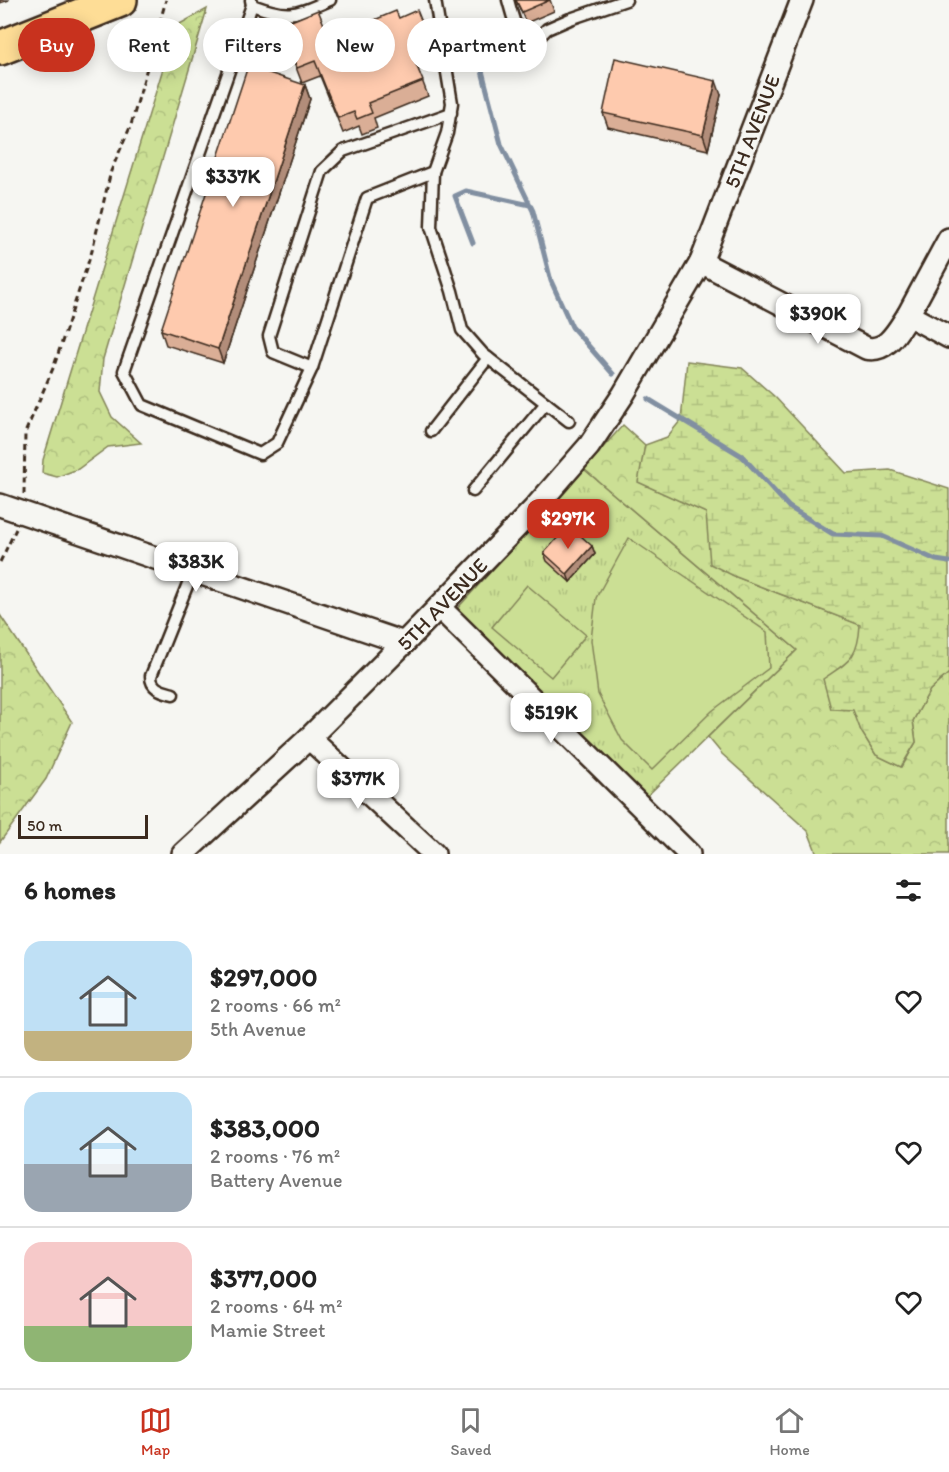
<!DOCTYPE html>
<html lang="en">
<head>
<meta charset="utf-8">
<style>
  :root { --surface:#fff; --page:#f2f2f2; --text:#222; --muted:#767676; --line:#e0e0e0; --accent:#c8321e }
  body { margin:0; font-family:Itim,sans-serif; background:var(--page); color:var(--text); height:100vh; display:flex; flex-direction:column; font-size:22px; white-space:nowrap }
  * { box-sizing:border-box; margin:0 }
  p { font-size:20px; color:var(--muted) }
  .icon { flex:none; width:33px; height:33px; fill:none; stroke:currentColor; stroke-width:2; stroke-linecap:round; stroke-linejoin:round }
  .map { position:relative; height:854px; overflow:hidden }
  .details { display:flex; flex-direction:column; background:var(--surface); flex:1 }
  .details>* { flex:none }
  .top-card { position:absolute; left:18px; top:18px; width:600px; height:54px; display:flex; gap:12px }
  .scale { position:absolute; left:18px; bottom:15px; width:130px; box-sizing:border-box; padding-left:6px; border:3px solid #3b2a1e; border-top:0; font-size:16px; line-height:21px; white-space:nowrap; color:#3b2a1e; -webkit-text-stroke:4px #f6f6f2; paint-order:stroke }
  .price { position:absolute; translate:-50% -51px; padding:0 14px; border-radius:12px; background:#fff; color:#222; font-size:20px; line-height:39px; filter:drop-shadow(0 2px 3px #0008) }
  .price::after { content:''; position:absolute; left:50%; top:36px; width:18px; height:14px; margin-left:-9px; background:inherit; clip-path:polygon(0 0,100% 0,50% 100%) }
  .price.on { background:var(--accent); color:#fff }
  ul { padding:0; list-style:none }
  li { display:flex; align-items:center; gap:18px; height:150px; padding:0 24px }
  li+li { border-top:2px solid var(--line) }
  li span { display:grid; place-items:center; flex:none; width:168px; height:120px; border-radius:18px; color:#555 }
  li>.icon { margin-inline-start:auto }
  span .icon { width:72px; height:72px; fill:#fffc; stroke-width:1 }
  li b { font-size:26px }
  h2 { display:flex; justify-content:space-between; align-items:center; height:72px; padding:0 24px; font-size:26px }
  .tag { padding:0 21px; border-radius:27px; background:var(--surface); box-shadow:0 3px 15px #0003; font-size:21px; line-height:54px }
  .tag.on { background:var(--accent); color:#fff }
  .dock { display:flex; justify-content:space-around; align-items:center; height:84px; border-top:2px solid var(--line); background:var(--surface); font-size:16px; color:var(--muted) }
  .dock a { display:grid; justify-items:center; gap:3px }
  .dock .on { color:var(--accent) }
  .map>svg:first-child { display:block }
</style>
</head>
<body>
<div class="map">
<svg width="949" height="854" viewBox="0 0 949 854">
  <defs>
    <pattern id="grass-tufts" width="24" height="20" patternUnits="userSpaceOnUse" patternTransform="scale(1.5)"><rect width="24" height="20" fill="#cbdf94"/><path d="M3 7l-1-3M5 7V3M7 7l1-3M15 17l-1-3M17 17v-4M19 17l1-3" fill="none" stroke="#afc07f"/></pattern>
    <pattern id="forest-crowns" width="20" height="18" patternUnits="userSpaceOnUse" patternTransform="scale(1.5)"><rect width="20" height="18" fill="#cbdf94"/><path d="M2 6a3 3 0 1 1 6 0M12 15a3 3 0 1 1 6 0" fill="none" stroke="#afc07f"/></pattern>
    <pattern id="wetland-marsh" width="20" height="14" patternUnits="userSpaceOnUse" patternTransform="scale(1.5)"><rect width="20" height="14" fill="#cbdf94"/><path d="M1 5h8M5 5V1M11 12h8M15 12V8" fill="none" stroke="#afc07f"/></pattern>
  </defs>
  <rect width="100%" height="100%" fill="#f6f6f2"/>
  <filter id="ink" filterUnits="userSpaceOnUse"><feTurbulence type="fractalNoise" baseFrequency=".0167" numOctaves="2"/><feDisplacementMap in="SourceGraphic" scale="12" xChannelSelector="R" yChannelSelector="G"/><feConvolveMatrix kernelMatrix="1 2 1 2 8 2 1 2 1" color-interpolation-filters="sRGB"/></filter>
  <g filter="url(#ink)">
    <polygon fill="url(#grass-tufts)" stroke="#838459" stroke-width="1.5" points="584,469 797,650 647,796 455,611"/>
    <g fill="url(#forest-crowns)" stroke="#838459" stroke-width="1.5">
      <polygon points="207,9 103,359 100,392 112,417 141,443 108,447 78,469 57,477 42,473 43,460 176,26"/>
      <polygon points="623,425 645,445 639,482 707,513 736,577 861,625 859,645 851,660 854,709 861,731 876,755 902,767 916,742 913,721 930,690 949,673 949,854 817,854 808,831 722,754 708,737 797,650 584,469"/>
      <polygon points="0,615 72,722 46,779 0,842"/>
    </g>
    <path fill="url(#wetland-marsh)" stroke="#838459" stroke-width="1.5" d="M687,361L742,368L775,397L846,473L890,470L949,489V673L930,690L913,721L916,742L901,767L876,755L861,731L853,710L831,709L823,679C849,661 858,659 860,625L736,577L710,564L706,513L638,482L645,445L667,437L681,420Z"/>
    <g fill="#cbdf94" stroke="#838459" stroke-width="1.5">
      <polygon points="629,538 767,632 769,668 712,711 652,770 622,740 598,694 591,640 596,598"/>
      <polygon points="527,585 586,635 551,677 492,627"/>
    </g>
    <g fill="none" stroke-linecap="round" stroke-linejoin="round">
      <g stroke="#818fa1" stroke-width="5">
        <polyline points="481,67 501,144 533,211 551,281 572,327 613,374"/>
        <polyline points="473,243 455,196 466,191 530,205"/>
        <polyline points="648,399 742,456 789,507 833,534 882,536 936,560 949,562"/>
      </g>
      <g stroke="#3b2a1e" stroke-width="15">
        <g id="service">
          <polyline points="251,0 252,5 124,371 142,405 260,454 277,443 312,368 367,198 433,172"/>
          <polyline points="435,0 452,103 447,133 433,172 431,227 452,291 462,330 483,354 569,421"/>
          <path d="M508,0C512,13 517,41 532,44L547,29L570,19L626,0"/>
          <path d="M252,5C290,19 294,15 330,0"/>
          <polyline points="312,368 273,352 269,336 322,171 343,151 451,113"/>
          <polyline points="431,431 488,358"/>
          <polyline points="473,491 546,403"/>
          <path d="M173,694C162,691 151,689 151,676L193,571"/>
        </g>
      </g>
      <g stroke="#3b2a1e" stroke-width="26">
        <g id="minor">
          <path d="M701,262L866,348C887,353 898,330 908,315L949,337"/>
          <polyline points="908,315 949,239"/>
          <polyline points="0,505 404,643"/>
          <polyline points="439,607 689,854"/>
          <polyline points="309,738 434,854"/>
          <polyline points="183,854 309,738 404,643 534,509 589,446 623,395 701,262 802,0"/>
        </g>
      </g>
      <g stroke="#3b2a1e" stroke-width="38">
        <polyline id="primary" points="0,48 120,0"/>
      </g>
      <g stroke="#3b2a1e" stroke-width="3" stroke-dasharray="6 4.5" stroke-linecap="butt">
        <polyline points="24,494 25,433 54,366 92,251 111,171 131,125 166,0"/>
        <polyline points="0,562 16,529"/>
      </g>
      <use href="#service" stroke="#f6f6f2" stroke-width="10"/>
      <use href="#minor" stroke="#f6f6f2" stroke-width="21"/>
      <use href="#primary" stroke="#fedd96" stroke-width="33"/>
    </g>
    <g fill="#daae96" stroke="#3b2a1e" stroke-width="1.5">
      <polygon points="0,0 9,0 0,3"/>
      <polygon points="516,0 550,0 554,11 526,23"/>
      <polygon points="399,18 432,47 437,62 418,69 428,96 374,118 377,128 362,134 359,126 343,133 320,76 302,83 289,49 327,32 343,33"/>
      <polygon points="305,85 310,99 223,363 166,345 161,330"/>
      <polygon points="721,95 708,150 608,127 603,113"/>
      <polygon points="592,546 595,554 570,582 547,561 544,553"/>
    </g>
    <g fill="#b28d7a" stroke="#3b2a1e" stroke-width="1.5">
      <polygon points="716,81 721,95 708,150 703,135"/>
      <polygon points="305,85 310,99 223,363 218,349"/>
      <polygon points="592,546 595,554 570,582 567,574"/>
    </g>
    <g fill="#fecaae" stroke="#3b2a1e" stroke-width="1.5">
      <polygon points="516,0 550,0 522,12"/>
      <polygon points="318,10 327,32 341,27 343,33 396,11 399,18 417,10 432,47 412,55 423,81 368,103 372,113 357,119 354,112 338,118 315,61 297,68 284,34 288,33 284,24"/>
      <polygon points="615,58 716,81 703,135 603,113"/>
      <polygon points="248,66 305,85 218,349 161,330"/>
      <polygon points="569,525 592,546 567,574 544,553"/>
    </g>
  </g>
  <g text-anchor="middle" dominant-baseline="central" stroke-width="4.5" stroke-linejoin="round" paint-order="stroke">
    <g font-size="21" fill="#3b2a1e" stroke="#f6f6f2">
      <text transform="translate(752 131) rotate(-69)">5TH AVENUE</text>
      <text transform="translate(442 604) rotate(-46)">5TH AVENUE</text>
    </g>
  </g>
</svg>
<div class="scale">50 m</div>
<b class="price" style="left:233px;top:208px">$337K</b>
<b class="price" style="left:818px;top:345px">$390K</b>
<b class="price on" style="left:568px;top:550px">$297K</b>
<b class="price" style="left:196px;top:593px">$383K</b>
<b class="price" style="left:551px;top:744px">$519K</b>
<b class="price" style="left:358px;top:810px">$377K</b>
<div class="top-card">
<a class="tag on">Buy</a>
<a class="tag">Rent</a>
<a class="tag">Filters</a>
<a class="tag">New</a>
<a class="tag">Apartment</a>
</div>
</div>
<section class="details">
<h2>6 homes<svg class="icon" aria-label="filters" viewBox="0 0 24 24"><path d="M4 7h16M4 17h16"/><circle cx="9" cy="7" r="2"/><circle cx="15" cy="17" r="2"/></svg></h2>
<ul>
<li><span style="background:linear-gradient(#bfe0f5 75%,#c2b280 0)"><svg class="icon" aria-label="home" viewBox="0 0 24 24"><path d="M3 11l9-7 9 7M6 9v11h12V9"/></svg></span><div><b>$297,000</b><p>2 rooms · 66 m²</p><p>5th Avenue</p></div><svg class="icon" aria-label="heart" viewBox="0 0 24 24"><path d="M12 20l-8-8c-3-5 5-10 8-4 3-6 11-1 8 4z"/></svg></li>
<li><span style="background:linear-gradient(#bfe0f5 60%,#9aa5b1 0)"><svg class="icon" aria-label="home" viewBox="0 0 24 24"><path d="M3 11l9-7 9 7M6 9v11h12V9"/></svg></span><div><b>$383,000</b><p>2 rooms · 76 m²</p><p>Battery Avenue</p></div><svg class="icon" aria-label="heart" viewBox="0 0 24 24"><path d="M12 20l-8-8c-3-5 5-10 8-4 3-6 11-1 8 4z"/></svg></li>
<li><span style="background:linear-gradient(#f6c9c9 70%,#8fb573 0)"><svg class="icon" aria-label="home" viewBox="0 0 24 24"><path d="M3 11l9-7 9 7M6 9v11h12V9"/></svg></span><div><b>$377,000</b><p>2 rooms · 64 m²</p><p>Mamie Street</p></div><svg class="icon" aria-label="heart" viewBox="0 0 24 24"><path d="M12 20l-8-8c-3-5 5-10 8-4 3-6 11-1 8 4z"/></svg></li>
</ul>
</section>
<nav class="dock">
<a class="on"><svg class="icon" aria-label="map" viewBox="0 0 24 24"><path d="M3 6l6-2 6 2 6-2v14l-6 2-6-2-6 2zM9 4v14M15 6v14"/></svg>Map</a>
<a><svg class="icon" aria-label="saved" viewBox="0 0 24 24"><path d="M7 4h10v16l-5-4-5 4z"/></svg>Saved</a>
<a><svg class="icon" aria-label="home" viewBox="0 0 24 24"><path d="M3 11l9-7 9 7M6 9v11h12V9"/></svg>Home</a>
</nav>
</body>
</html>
